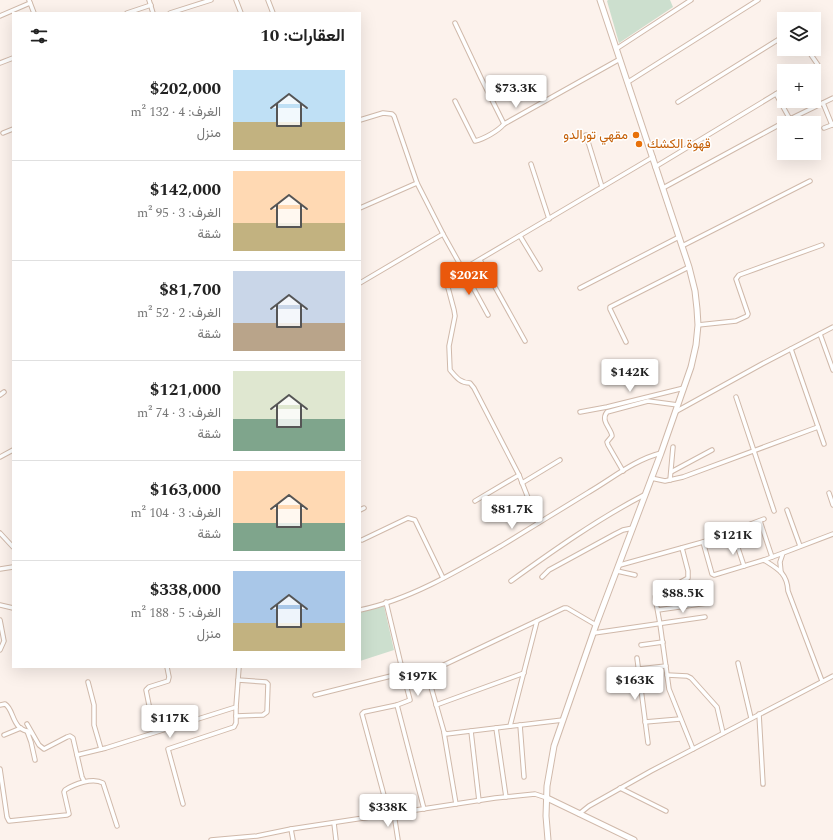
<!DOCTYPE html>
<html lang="ar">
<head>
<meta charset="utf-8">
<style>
  :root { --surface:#fff; --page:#f2f2f2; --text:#222; --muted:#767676; --line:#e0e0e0; --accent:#ea580c }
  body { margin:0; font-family:Spectral,Vazirmatn,serif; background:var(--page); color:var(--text); direction:rtl; height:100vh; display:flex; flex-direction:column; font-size:15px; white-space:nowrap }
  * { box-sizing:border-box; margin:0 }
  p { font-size:13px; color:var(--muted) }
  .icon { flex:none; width:22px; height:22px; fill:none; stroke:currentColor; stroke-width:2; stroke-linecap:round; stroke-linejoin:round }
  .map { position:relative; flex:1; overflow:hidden; direction:ltr }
  .drawer { position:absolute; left:12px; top:12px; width:349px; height:656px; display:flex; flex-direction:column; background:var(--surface); border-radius:0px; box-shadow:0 4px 16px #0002; direction:rtl }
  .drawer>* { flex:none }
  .fabs { position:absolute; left:777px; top:12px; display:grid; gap:8px }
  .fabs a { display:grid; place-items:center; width:44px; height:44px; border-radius:0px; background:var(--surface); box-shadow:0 4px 16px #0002; font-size:20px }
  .price { position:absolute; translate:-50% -34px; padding:0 9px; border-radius:4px; background:#fff; color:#222; font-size:13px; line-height:26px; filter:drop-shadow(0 1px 2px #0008) }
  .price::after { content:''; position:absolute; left:50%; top:24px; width:12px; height:9px; margin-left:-6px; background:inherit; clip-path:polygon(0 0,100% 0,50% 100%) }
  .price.active { background:var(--accent); color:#fff }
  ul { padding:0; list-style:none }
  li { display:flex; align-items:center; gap:12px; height:100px; padding:0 16px }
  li+li { border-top:1px solid var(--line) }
  li span { display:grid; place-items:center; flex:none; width:112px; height:80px; border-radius:0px; color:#555 }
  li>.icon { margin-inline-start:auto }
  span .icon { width:48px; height:48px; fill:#fffc; stroke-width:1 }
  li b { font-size:17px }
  h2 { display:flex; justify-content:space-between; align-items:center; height:48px; padding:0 16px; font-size:17px }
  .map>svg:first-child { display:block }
</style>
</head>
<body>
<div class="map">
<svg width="833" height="840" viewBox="0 0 833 840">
  <rect width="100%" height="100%" fill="#fcf2ec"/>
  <g fill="#ccdfce">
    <polygon points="608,0 670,0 673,7 619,43 607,1"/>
    <polygon points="384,606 394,650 360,661 360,612"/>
  </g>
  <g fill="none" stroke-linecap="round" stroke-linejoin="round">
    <g stroke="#d0b9aa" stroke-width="5.5">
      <g id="minor">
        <polyline points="29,0 34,13"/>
        <polyline points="149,0 153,13"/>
        <polyline points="236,0 241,13"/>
        <polyline points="268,0 273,13"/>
        <polyline points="127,13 151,5"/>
        <polyline points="170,13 211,0"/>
        <polyline points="0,16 30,3"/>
        <polyline points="455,23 481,78 504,124 620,59"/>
        <polyline points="616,49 691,0"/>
        <polyline points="807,49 818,65 811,71"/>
        <polyline points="0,63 13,58"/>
        <polyline points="628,82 758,0"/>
        <polyline points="776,94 792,123"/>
        <path d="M455,101L475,141C484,139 498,131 504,124"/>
        <polyline points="678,102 784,36"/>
        <polyline points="823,103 832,125 833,124"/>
        <polyline points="360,120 383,113 392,114 394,116 417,183 443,234"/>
        <polyline points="824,128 832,125"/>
        <polyline points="3,133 13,129"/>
        <polyline points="586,135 602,187"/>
        <polyline points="531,164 549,219"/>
        <polyline points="655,167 784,89"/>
        <polyline points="663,188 790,119 833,98"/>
        <polyline points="360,208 417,183"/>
        <polyline points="520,236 540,269"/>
        <polyline points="682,246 810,181"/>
        <polyline points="480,260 525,341"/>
        <polyline points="360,283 443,234 462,268 465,268 653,157"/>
        <polyline points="580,288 679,237"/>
        <path d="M488,315L463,269L455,270L446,276V280L454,310L455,316L449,346L450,370C456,377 460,383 470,383L474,388L519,475L538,523"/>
        <polyline points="698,325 736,321 747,316 748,314 736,279 739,275 822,245"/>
        <polyline points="820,334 833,370"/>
        <polyline points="626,342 610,309 610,307 689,267"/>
        <polyline points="791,349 824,444"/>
        <polyline points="0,395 4,392"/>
        <polyline points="736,397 774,511"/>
        <polyline points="580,412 607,407 684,388"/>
        <polyline points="675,412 762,364 833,327"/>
        <polyline points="0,457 13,450"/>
        <path d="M623,471L608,445L607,442L612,436C611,428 600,421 607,412L648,401L678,405"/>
        <polyline points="671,472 712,450"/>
        <polyline points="651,478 665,481 683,477 818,427"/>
        <polyline points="670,480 673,447"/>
        <polyline points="522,483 560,460"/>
        <polyline points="829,493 833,505"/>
        <polyline points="475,501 519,475"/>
        <polyline points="360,510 364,508"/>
        <polyline points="787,510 800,546"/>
        <polyline points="760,521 772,557"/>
        <polyline points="0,533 13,547"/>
        <polyline points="362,540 408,518 415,520 443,578"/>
        <polyline points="703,542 764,519"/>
        <polyline points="736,542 744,566"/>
        <polyline points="764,560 783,553"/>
        <path d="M620,565L703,542L712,574L714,575L764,560C778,569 787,573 788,591L822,681"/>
        <polyline points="0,569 13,567"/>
        <polyline points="617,571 635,575"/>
        <polyline points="781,572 780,562 783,553 833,534"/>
        <polyline points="542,577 549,570 615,534 623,530 633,528"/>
        <path d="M511,581C554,550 598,519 644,495"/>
        <polyline points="657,586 679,583 688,578 688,571 682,548"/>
        <polyline points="655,597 660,624 669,689 693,749"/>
        <polyline points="0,605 13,608"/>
        <path d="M360,610C409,600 458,571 501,546C530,528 560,510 589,492C613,478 634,460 661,453"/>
        <polyline points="658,610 707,603"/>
        <polyline points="0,620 4,641 0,650"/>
        <polyline points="594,633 705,617"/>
        <polyline points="641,645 663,642"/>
        <polyline points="637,658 648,743"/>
        <polyline points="738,663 751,718"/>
        <polyline points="639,669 666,666"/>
        <polyline points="667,675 687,676 691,678 717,707 723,733"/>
        <polyline points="88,682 94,705 94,725 101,749"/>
        <polyline points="406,683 427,673"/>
        <polyline points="315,695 403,673 386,602"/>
        <path d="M0,705L5,704C12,708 12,720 19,727C22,730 27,731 31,733"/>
        <polyline points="149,705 146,690 149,687 168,681 169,677 167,667"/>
        <polyline points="397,705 424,809"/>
        <polyline points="436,705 524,673"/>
        <polyline points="759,714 763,784"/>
        <polyline points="236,716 263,715 267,712 268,684 266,682 238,680"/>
        <polyline points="563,720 446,734 444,732 427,673 564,608 567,608 596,625"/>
        <polyline points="645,722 680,719"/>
        <polyline points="27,724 39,745 44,749 67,737 70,736 73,738 82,777 84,781"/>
        <polyline points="520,725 524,777"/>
        <polyline points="510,726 537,621"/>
        <polyline points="496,728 506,797"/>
        <polyline points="27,731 31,742 35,760"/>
        <polyline points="471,731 479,801"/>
        <polyline points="444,733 456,804"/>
        <polyline points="4,735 21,728"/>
        <polyline points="77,755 106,748 236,707 239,667"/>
        <path d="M0,769L7,817L9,821L67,815L69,814L64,792L65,790C74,784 93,777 103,783L117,826"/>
        <polyline points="620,788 666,811"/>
        <polyline points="183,804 168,749 234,727 236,723 236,707"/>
        <polyline points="389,814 362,714 364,712 397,705 410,700 403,673"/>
        <polyline points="394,814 398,840"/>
        <polyline points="579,814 589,806 651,771 833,676"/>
        <polyline points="334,823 336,840"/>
        <polyline points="291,829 293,840"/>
        <polyline points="211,840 257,836 291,829 495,798 535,794 547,798"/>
      </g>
    </g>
    <g stroke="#d0b9aa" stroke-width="7">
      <g id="secondary">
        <polyline points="547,798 634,840"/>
        <polyline points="548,840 546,816 547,786 554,746 596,625 661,453 691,367 696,345 698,325 697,309 695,291 689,267 600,0"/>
      </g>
    </g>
    <use href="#minor" stroke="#fff" stroke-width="3.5"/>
    <use href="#secondary" stroke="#fff" stroke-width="5"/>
  </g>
  <g fill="#e8710a" stroke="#fff" stroke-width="1.5">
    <circle cx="636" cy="135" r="4"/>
    <circle cx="639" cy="144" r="4"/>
  </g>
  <g text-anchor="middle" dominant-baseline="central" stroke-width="3" stroke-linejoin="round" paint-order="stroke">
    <g font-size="13" fill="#c56008" stroke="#fff" text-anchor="end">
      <text x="628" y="135">مقهي تورالدو</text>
      <text x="647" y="144" text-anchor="start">قهوة الكشك</text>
    </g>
  </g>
</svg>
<div class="fabs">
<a><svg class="icon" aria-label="layers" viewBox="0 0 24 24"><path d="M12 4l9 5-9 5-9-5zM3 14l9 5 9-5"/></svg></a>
<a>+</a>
<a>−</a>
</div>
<b class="price" style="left:516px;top:109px">$73.3K</b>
<b class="price active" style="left:469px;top:296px">$202K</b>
<b class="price" style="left:630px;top:393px">$142K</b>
<b class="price" style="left:512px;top:530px">$81.7K</b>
<b class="price" style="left:733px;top:556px">$121K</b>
<b class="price" style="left:683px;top:614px">$88.5K</b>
<b class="price" style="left:418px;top:697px">$197K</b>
<b class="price" style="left:635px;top:701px">$163K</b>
<b class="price" style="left:170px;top:739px">$117K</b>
<b class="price" style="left:388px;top:828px">$338K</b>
<section class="drawer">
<h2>العقارات: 10<svg class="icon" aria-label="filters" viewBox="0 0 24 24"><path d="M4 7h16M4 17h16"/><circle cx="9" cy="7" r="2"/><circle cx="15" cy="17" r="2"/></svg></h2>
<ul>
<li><span style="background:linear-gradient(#bfe0f5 65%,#c2b280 0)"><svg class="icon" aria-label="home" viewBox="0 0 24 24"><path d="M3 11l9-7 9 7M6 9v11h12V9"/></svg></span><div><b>$202,000</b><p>الغرف: 4 · 132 m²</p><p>منزل</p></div></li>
<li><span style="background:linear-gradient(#ffd9b3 65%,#c2b280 0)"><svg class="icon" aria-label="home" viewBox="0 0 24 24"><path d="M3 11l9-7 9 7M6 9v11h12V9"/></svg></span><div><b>$142,000</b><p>الغرف: 3 · 95 m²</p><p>شقة</p></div></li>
<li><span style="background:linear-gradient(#c9d6e8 65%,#b9a48a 0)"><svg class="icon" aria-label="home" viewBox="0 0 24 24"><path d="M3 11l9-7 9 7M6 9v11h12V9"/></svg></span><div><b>$81,700</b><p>الغرف: 2 · 52 m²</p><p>شقة</p></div></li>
<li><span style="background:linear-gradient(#dfe7d0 60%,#7fa58c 0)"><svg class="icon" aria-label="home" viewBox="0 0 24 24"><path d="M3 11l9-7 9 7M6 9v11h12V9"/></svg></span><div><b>$121,000</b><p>الغرف: 3 · 74 m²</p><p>شقة</p></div></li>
<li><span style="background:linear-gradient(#ffd9b3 65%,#7fa58c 0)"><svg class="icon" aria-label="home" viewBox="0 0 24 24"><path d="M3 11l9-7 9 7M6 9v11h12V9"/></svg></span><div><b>$163,000</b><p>الغرف: 3 · 104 m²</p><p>شقة</p></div></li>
<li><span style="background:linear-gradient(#a9c7e8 65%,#c2b280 0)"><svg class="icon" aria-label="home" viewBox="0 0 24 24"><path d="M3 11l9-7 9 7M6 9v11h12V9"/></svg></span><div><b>$338,000</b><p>الغرف: 5 · 188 m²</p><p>منزل</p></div></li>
</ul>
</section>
</div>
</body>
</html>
